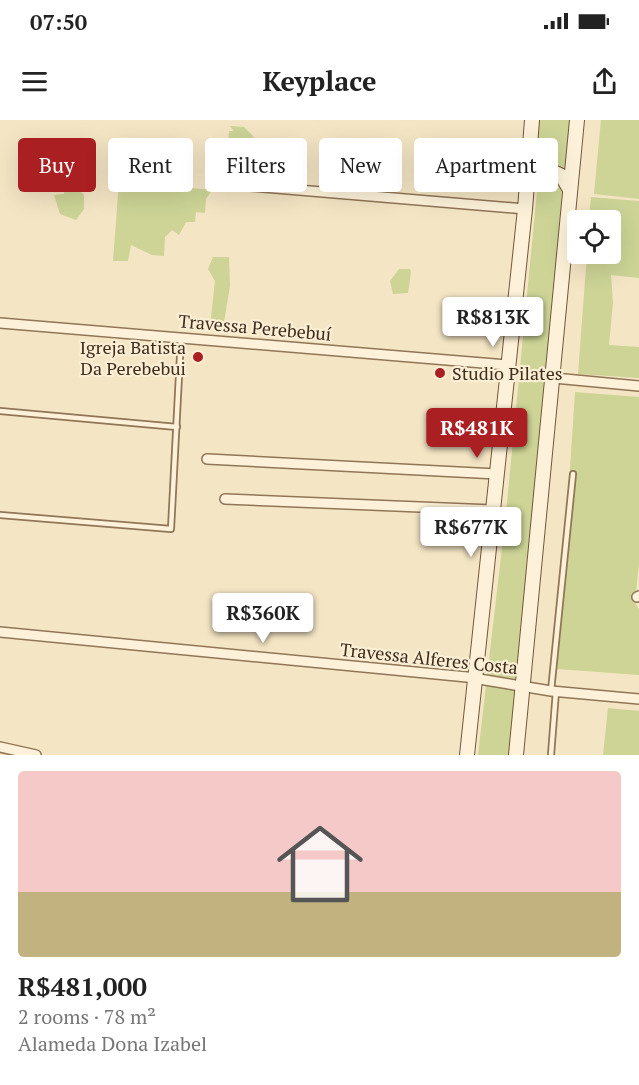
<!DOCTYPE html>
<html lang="en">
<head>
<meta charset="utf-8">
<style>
  :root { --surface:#fff; --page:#f2f2f2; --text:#222; --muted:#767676; --accent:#a91f22 }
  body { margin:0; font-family:"PT Serif",serif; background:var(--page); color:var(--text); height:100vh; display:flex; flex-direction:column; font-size:22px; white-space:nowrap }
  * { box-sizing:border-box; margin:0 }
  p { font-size:20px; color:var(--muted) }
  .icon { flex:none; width:33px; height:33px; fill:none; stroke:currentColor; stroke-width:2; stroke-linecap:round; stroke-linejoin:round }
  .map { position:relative; height:635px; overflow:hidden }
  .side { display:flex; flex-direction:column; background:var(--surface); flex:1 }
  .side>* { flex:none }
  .hud { position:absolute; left:18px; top:18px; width:603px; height:54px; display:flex; gap:12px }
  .buttons { position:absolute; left:567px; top:90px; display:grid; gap:12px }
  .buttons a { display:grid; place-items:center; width:54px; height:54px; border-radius:6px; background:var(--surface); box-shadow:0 6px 24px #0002; font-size:30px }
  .price { position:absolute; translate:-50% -51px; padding:0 14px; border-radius:6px; background:#fff; color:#222; font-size:20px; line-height:39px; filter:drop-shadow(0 2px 3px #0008) }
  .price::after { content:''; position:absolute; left:50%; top:36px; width:18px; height:14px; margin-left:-9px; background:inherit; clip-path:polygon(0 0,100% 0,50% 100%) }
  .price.selected { background:var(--accent); color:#fff }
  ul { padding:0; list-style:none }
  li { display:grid; align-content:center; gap:12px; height:318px; padding:0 18px }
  li span { display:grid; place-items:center; height:186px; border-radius:6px; color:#555 }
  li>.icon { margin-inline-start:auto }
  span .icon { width:108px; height:108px; fill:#fffc; stroke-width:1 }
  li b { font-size:26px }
  .chip { padding:0 21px; border-radius:6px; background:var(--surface); box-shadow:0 6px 24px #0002; font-size:21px; line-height:54px }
  .chip.selected { background:var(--accent); color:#fff }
  .status { display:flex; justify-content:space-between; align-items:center; height:42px; padding:0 30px; background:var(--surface); direction:ltr }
  .status svg { height:16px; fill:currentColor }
  header { display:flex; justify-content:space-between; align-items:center; height:78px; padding:0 18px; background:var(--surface); font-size:27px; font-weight:800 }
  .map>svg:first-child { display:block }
</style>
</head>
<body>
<div class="status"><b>07:50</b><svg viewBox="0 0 49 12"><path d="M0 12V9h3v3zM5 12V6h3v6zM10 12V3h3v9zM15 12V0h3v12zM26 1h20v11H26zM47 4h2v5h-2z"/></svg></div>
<header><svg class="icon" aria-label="menu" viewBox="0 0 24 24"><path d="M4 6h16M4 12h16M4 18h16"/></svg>Keyplace<svg class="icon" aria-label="share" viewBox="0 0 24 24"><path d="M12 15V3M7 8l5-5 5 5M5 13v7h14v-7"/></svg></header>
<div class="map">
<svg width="639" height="635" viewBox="0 0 639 635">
  <rect width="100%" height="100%" fill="#f4e5c4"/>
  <g fill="#cdd496">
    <polygon points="538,0 570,0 564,53 532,51"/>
    <polygon points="601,0 639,0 639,79 594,74"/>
    <polygon points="230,6 244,7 254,17 247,32 232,31 228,22 229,11 234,11"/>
    <polygon points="77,56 78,69 84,75 84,89 76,100 60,94 54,75 64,74 65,63"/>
    <polygon points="544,57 555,59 562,69 545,292 509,635 478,635 506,393 538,61"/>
    <polygon points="119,61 212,70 206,79 205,93 196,92 195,102 186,102 179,115 172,110 165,117 164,136 152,135 131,125 128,141 113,141"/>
    <polygon points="591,77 639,81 639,158 611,155 613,183 609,225 639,227 639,258 578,254 587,134 610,134 610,100 589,100"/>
    <polygon points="213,137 229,137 230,166 223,208 210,207 215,161 208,149"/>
    <polygon points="399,149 410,149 411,152 408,173 393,174 390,161"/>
    <polygon points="575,272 639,277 639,443 635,482 639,490 639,555 557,549"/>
    <polygon points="608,588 639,591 639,635 603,635"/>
  </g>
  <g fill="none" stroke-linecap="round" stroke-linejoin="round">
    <g stroke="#917557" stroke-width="8">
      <g id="lane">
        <polyline points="0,291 177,307"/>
        <polyline points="0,395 171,409 181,217"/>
        <polyline points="551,571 573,354"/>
        <polyline points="551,635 556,571"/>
      </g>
    </g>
    <g stroke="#917557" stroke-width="12">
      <g id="street">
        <polyline points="226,64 525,89"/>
        <polyline points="0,203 507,245"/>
        <polyline points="554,258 639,266"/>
        <polyline points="207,339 497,354"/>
        <polyline points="225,379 493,390"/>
        <polyline points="637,477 639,476"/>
        <polyline points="0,512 467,557 551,571 639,579"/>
        <polyline points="0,627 36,635"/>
      </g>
    </g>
    <g stroke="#73563b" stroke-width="16">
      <g id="secondary">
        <polyline points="526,62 537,54 549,50 562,56 569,68"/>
        <polyline points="467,635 525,89 532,0"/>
        <polyline points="516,635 577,0"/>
      </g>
    </g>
    <use href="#lane" stroke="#fdf2d9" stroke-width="4.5"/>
    <use href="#street" stroke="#fdf2d9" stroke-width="9"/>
    <use href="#secondary" stroke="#fdf2d9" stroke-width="14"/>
  </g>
  <g fill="#a91f22" stroke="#faefd5" stroke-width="2">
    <circle cx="198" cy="237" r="6"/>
    <circle cx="440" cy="253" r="6"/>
  </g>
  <g text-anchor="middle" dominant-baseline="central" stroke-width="4.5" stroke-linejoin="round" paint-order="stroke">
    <g font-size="18" fill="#402d1d" stroke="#faefd5">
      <text transform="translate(255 207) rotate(5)">Travessa Perebebuí</text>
      <text transform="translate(429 538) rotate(6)">Travessa Alferes Costa</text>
    </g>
    <g font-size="18" fill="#402d1d" stroke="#faefd5" text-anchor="end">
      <text x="186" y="227">Igreja Batista<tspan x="186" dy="21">Da Perebebui</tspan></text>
      <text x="452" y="253" text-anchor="start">Studio Pilates</text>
    </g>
  </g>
</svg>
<div class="buttons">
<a><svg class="icon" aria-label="locate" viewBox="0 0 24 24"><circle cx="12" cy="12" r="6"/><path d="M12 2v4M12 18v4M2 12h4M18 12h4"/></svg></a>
</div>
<b class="price" style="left:493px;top:228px">R$813K</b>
<b class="price selected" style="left:477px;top:339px">R$481K</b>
<b class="price" style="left:471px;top:438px">R$677K</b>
<b class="price" style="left:263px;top:524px">R$360K</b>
<div class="hud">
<a class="chip selected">Buy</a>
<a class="chip">Rent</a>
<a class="chip">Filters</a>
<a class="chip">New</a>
<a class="chip">Apartment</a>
</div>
</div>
<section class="side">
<ul>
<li><span style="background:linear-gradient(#f6c9c9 65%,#c2b280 0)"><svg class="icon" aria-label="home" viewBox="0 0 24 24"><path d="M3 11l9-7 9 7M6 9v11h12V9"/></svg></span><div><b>R$481,000</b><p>2 rooms · 78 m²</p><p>Alameda Dona Izabel</p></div></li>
</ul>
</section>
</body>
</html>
